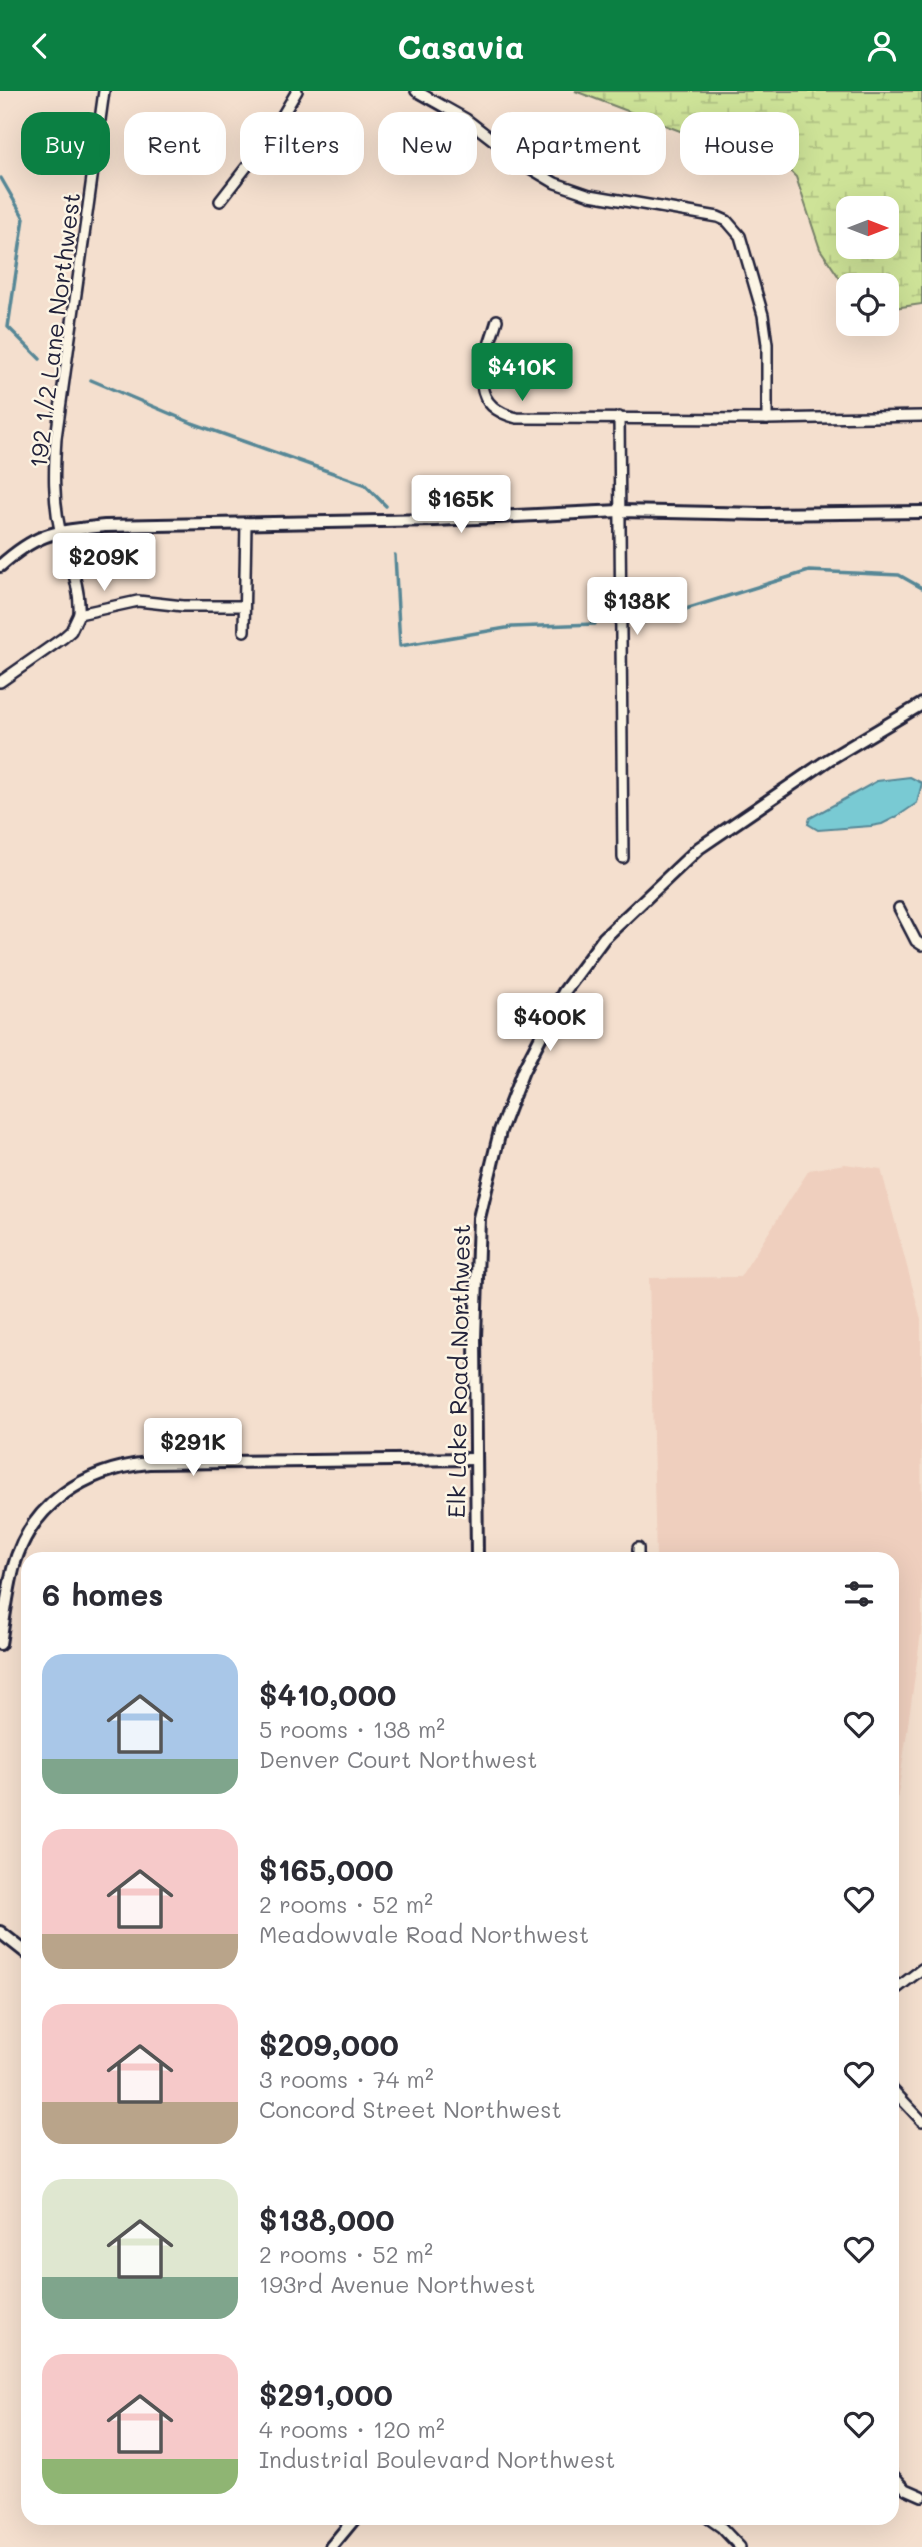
<!DOCTYPE html>
<html lang="en">
<head>
<meta charset="utf-8">
<style>
  :root { --surface:#fff; --page:#f7f7f7; --text:#2b2b33; --muted:#7c7c81; --accent:#0b8043 }
  body { margin:0; font-family:Mali,sans-serif; background:var(--page); color:var(--text); height:100vh; display:flex; flex-direction:column; font-size:26px; white-space:nowrap }
  * { box-sizing:border-box; margin:0 }
  p { font-size:23px; color:var(--muted) }
  .icon { flex:none; width:38px; height:38px; fill:none; stroke:currentColor; stroke-width:2; stroke-linecap:round; stroke-linejoin:round }
  .map { position:relative; flex:1; overflow:hidden }
  .side { position:absolute; left:21px; top:1461px; width:878px; height:973px; display:flex; flex-direction:column; background:var(--surface); border-radius:21px; box-shadow:0 7px 28px #0002 }
  .side>* { flex:none }
  .top-card { position:absolute; left:21px; top:21px; width:880px; height:63px; display:flex; gap:14px }
  .needle { width:46px; rotate:90deg }
  .controls { position:absolute; left:836px; top:105px; display:grid; gap:14px }
  .controls a { display:grid; place-items:center; width:63px; height:63px; border-radius:14px; background:var(--surface); box-shadow:0 7px 28px #0002; font-size:35px }
  .price { position:absolute; translate:-50% -60px; padding:0 16px; border-radius:7px; background:#fff; color:#222; font-size:23px; line-height:46px; filter:drop-shadow(0 2px 4px #0008) }
  .price::after { content:''; position:absolute; left:50%; top:42px; width:21px; height:16px; margin-left:-10px; background:inherit; clip-path:polygon(0 0,100% 0,50% 100%) }
  .price.selected { background:var(--accent); color:#fff }
  ul { padding:0; list-style:none }
  li { display:flex; align-items:center; gap:21px; height:175px; padding:0 21px }
  li span { display:grid; place-items:center; flex:none; width:196px; height:140px; border-radius:21px; color:#555 }
  li>.icon { margin-inline-start:auto }
  span .icon { width:84px; height:84px; fill:#fffc; stroke-width:1 }
  li b { font-size:30px }
  h2 { display:flex; justify-content:space-between; align-items:center; height:84px; padding:0 21px; font-size:30px }
  .tag { padding:0 24px; border-radius:21px; background:var(--surface); box-shadow:0 7px 28px #0002; font-size:24px; line-height:63px }
  .tag.selected { background:var(--accent); color:#fff }
  header { display:flex; justify-content:space-between; align-items:center; height:91px; padding:0 21px; background:var(--accent); color:#fff; font-size:32px; font-weight:800 }
  .map>svg:first-child { display:block }
</style>
</head>
<body>
<header><svg class="icon" aria-label="back" viewBox="0 0 24 24"><path d="M15 5l-7 7 7 7"/></svg>Casavia<svg class="icon" aria-label="person" viewBox="0 0 24 24"><circle cx="12" cy="8" r="4"/><path d="M4 21q1-7 8-7t8 7"/></svg></header>
<div class="map">
<svg width="922" height="2456" viewBox="0 0 922 2456">
  <defs>
    <pattern id="wetland-marsh" width="20" height="14" patternUnits="userSpaceOnUse" patternTransform="scale(1.75)"><rect width="20" height="14" fill="#cee398"/><path d="M1 5h8M5 5V1M11 12h8M15 12V8" fill="none" stroke="#b1c284"/></pattern>
  </defs>
  <rect width="100%" height="100%" fill="#f4dfce"/>
  <filter id="ink" filterUnits="userSpaceOnUse"><feTurbulence type="fractalNoise" baseFrequency=".0143" numOctaves="2"/><feDisplacementMap in="SourceGraphic" scale="14" xChannelSelector="R" yChannelSelector="G"/><feConvolveMatrix kernelMatrix="1 2 1 2 8 2 1 2 1" color-interpolation-filters="sRGB"/></filter>
  <g filter="url(#ink)">
    <polygon fill="#efcfbe" points="845,1073 881,1078 921,1228 922,1535 895,1725 893,1730 892,1468 656,1468 649,1187 740,1186 809,1079"/>
    <path fill="url(#wetland-marsh)" stroke="#78826a" stroke-width="2" fill-rule="evenodd" d="M575,0H922V213L887,218V194H849V198L845,195L820,158L796,86L767,57L688,43ZM849,117H887V156H849Z"/>
    <polygon fill="#79cad3" stroke="#568796" stroke-width="2" points="910,686 922,692 917,712 898,725 882,733 871,735 818,739 808,733 810,727 877,690"/>
    <g fill="none" stroke-linecap="round" stroke-linejoin="round">
      <g stroke="#568796" stroke-width="3.5">
        <polyline points="1,87 24,127 8,236 40,268"/>
        <polyline points="91,289 192,332 364,393 386,415"/>
        <polyline points="395,464 400,555 512,536 595,533"/>
        <polyline points="637,533 809,480 899,484 922,497"/>
      </g>
      <g stroke="#22223b" stroke-width="14">
        <g id="minor">
          <polyline points="416,0 466,28 528,76 555,92 590,104 718,126 727,130 740,145 763,224 767,253 767,328"/>
          <polyline points="220,110 269,47 297,0"/>
          <path d="M497,229C486,267 461,314 517,327L767,328L922,325"/>
          <polyline points="619,326 623,767"/>
          <path d="M79,523C81,493 67,467 60,439C53,408 54,378 56,347L104,0"/>
          <polyline points="244,540 246,432"/>
          <polyline points="0,591 63,547 71,540 79,523 138,510 183,515 244,515"/>
          <polyline points="899,817 916,850 922,854"/>
          <polyline points="638,1457 638,1468"/>
          <polyline points="892,1901 922,1878"/>
          <polyline points="892,1998 922,2030"/>
          <polyline points="892,2383 906,2398 922,2405"/>
          <polyline points="708,2427 721,2436 740,2456"/>
        </g>
      </g>
      <g stroke="#22223b" stroke-width="16">
        <g id="tertiary">
          <path d="M0,475C39,440 55,441 105,435L435,429L620,420L763,423L922,421"/>
          <polyline points="477,1468 475,1247 479,1127 500,1040 523,980 539,949 564,901 604,847 699,757 828,669 922,613"/>
          <path d="M0,1553C4,1528 7,1503 13,1478C30,1413 85,1378 149,1372L476,1368"/>
          <polyline points="0,1841 28,1863"/>
          <polyline points="331,2456 355,2427"/>
        </g>
      </g>
      <use href="#minor" stroke="#fcf5e5" stroke-width="9"/>
      <use href="#tertiary" stroke="#fcf5e5" stroke-width="10"/>
    </g>
  </g>
  <g text-anchor="middle" dominant-baseline="central" stroke-width="5" stroke-linejoin="round" paint-order="stroke">
    <g font-size="24" fill="#22223b" stroke="#fcf5e5">
      <text transform="translate(54 239) rotate(-83)">192 1/2 Lane Northwest</text>
      <text transform="translate(458 1280) rotate(-89)">Elk Lake Road Northwest</text>
    </g>
  </g>
</svg>
<div class="controls">
<a><svg class="needle" viewBox="-14 -14 28 28"><path d="M0-13l5 13h-10z" fill="#e53935"/><path d="M0 13l5-13h-10z" fill="#7c7c81"/></svg></a>
<a><svg class="icon" aria-label="locate" viewBox="0 0 24 24"><circle cx="12" cy="12" r="6"/><path d="M12 2v4M12 18v4M2 12h4M18 12h4"/></svg></a>
</div>
<b class="price selected" style="left:522px;top:312px">$410K</b>
<b class="price" style="left:461px;top:444px">$165K</b>
<b class="price" style="left:104px;top:502px">$209K</b>
<b class="price" style="left:637px;top:546px">$138K</b>
<b class="price" style="left:550px;top:962px">$400K</b>
<b class="price" style="left:193px;top:1387px">$291K</b>
<div class="top-card">
<a class="tag selected">Buy</a>
<a class="tag">Rent</a>
<a class="tag">Filters</a>
<a class="tag">New</a>
<a class="tag">Apartment</a>
<a class="tag">House</a>
</div>
<section class="side">
<h2>6 homes<svg class="icon" aria-label="filters" viewBox="0 0 24 24"><path d="M4 7h16M4 17h16"/><circle cx="9" cy="7" r="2"/><circle cx="15" cy="17" r="2"/></svg></h2>
<ul>
<li><span style="background:linear-gradient(#a9c7e8 75%,#7fa58c 0)"><svg class="icon" aria-label="home" viewBox="0 0 24 24"><path d="M3 11l9-7 9 7M6 9v11h12V9"/></svg></span><div><b>$410,000</b><p>5 rooms · 138 m²</p><p>Denver Court Northwest</p></div><svg class="icon" aria-label="heart" viewBox="0 0 24 24"><path d="M12 20l-8-8c-3-5 5-10 8-4 3-6 11-1 8 4z"/></svg></li>
<li><span style="background:linear-gradient(#f6c9c9 75%,#b9a48a 0)"><svg class="icon" aria-label="home" viewBox="0 0 24 24"><path d="M3 11l9-7 9 7M6 9v11h12V9"/></svg></span><div><b>$165,000</b><p>2 rooms · 52 m²</p><p>Meadowvale Road Northwest</p></div><svg class="icon" aria-label="heart" viewBox="0 0 24 24"><path d="M12 20l-8-8c-3-5 5-10 8-4 3-6 11-1 8 4z"/></svg></li>
<li><span style="background:linear-gradient(#f6c9c9 70%,#b9a48a 0)"><svg class="icon" aria-label="home" viewBox="0 0 24 24"><path d="M3 11l9-7 9 7M6 9v11h12V9"/></svg></span><div><b>$209,000</b><p>3 rooms · 74 m²</p><p>Concord Street Northwest</p></div><svg class="icon" aria-label="heart" viewBox="0 0 24 24"><path d="M12 20l-8-8c-3-5 5-10 8-4 3-6 11-1 8 4z"/></svg></li>
<li><span style="background:linear-gradient(#dfe7d0 70%,#7fa58c 0)"><svg class="icon" aria-label="home" viewBox="0 0 24 24"><path d="M3 11l9-7 9 7M6 9v11h12V9"/></svg></span><div><b>$138,000</b><p>2 rooms · 52 m²</p><p>193rd Avenue Northwest</p></div><svg class="icon" aria-label="heart" viewBox="0 0 24 24"><path d="M12 20l-8-8c-3-5 5-10 8-4 3-6 11-1 8 4z"/></svg></li>
<li><span style="background:linear-gradient(#f6c9c9 75%,#8fb573 0)"><svg class="icon" aria-label="home" viewBox="0 0 24 24"><path d="M3 11l9-7 9 7M6 9v11h12V9"/></svg></span><div><b>$291,000</b><p>4 rooms · 120 m²</p><p>Industrial Boulevard Northwest</p></div><svg class="icon" aria-label="heart" viewBox="0 0 24 24"><path d="M12 20l-8-8c-3-5 5-10 8-4 3-6 11-1 8 4z"/></svg></li>
</ul>
</section>
</div>
</body>
</html>
